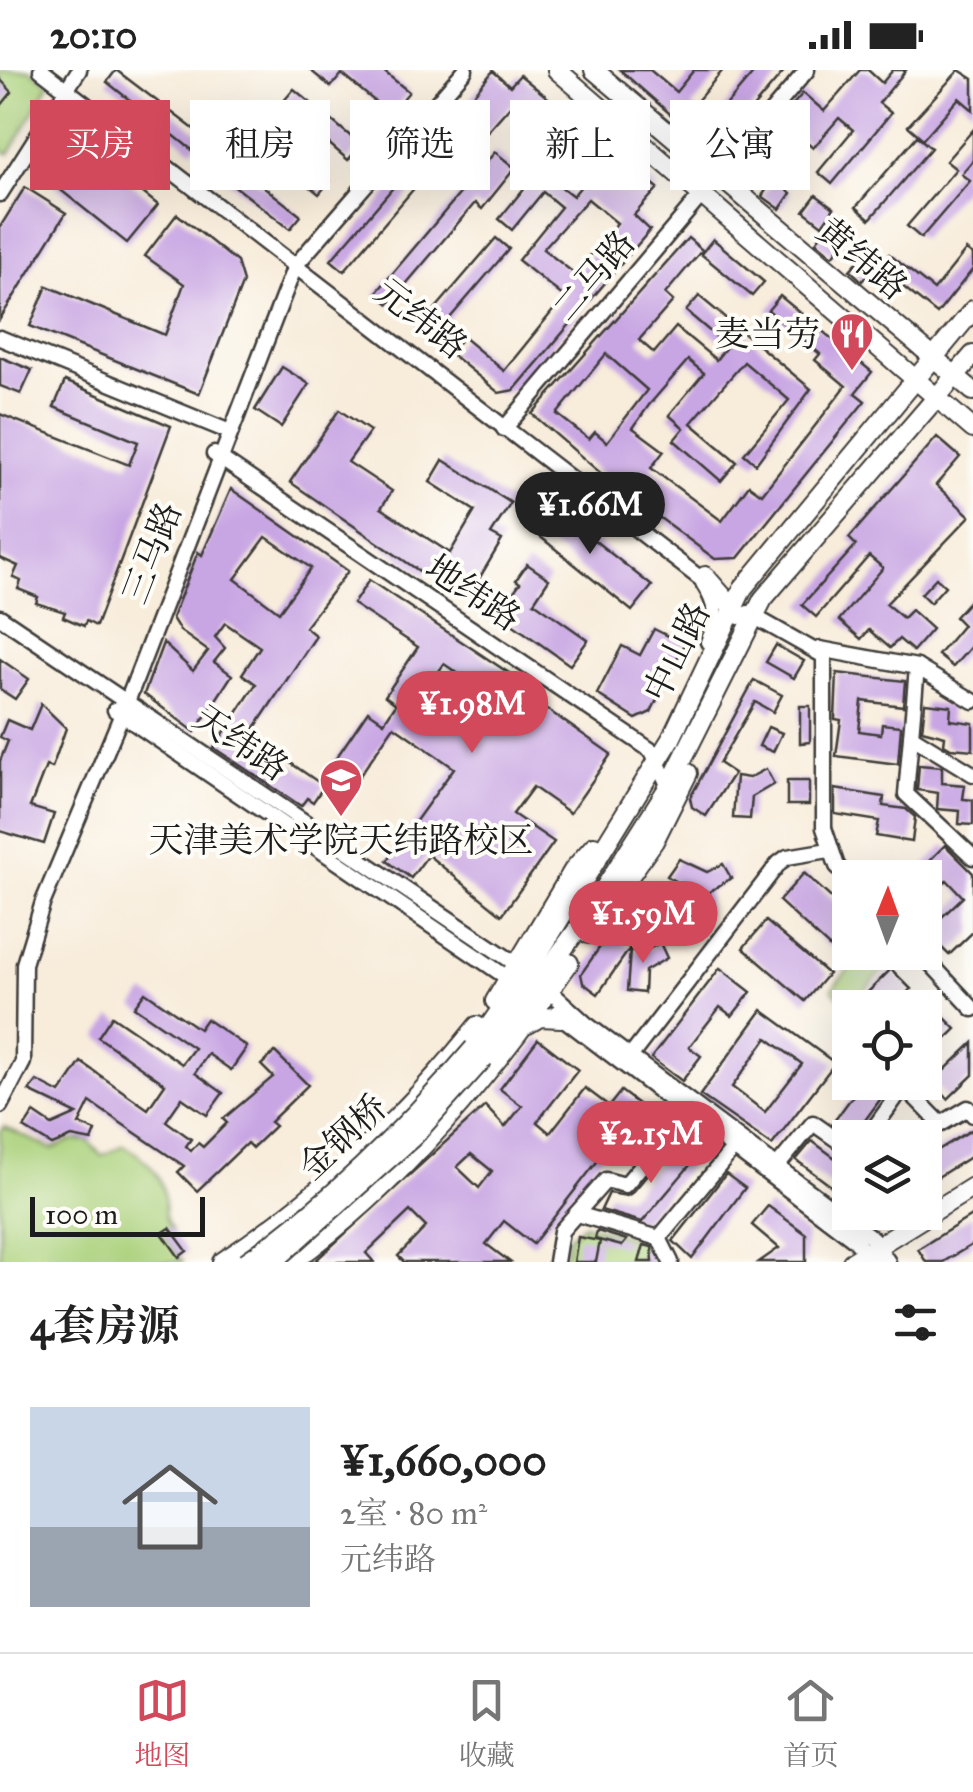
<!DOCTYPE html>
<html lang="zh">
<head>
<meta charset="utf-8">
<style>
  :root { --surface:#fff; --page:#f2f2f2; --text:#222; --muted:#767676; --line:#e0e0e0; --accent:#d1495b }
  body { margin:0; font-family:"IM FELL Great Primer","Noto Serif SC",serif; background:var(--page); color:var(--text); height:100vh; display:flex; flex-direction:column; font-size:38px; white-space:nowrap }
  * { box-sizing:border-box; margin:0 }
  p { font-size:32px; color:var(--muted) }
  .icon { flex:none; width:55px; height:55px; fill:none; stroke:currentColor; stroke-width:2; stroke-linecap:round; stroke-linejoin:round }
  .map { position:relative; height:1192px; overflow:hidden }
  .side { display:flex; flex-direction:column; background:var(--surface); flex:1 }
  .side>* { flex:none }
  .guide { position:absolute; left:30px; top:30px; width:915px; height:90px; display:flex; gap:20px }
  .needle { width:65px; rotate:1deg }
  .tools { position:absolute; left:832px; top:790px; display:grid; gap:20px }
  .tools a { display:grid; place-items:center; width:110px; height:110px; border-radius:0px; background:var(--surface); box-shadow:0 10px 40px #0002; font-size:50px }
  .scale { position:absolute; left:30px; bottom:25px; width:175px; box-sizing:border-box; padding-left:10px; border:5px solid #1c1c1c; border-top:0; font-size:28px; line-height:35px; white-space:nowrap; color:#1c1c1c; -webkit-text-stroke:8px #fdfcf7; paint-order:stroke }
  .price { position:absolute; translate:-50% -85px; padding:0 22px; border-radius:35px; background:var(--accent); color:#fff; font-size:32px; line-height:65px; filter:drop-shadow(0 2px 5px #0008) }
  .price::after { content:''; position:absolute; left:50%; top:60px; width:30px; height:22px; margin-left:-15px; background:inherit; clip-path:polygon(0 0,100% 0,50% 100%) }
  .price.current { background:#222; color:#fff }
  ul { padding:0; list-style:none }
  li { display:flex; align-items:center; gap:30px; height:250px; padding:0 30px }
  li+li { border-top:2px solid var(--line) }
  li span { display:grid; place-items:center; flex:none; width:280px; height:200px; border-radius:0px; color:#555 }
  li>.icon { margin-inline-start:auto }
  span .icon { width:120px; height:120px; fill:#fffc; stroke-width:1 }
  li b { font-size:42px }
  h2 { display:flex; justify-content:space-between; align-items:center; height:120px; padding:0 30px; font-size:42px }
  .tag { padding:0 35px; border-radius:0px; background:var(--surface); box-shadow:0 10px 40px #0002; font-size:35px; line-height:90px }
  .tag.current { background:var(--accent); color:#fff }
  .status { display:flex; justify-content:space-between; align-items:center; height:70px; padding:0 50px; background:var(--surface); direction:ltr }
  .status svg { height:28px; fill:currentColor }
  .dock { display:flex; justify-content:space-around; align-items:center; height:140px; border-top:2px solid var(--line); background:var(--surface); font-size:28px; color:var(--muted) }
  .dock a { display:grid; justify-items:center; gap:5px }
  .dock .current { color:var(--accent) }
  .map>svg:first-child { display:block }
</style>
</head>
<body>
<div class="status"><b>20:10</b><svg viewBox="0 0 49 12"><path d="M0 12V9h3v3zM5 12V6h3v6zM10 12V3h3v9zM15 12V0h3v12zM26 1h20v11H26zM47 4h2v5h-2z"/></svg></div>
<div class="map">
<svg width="973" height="1192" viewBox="0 0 973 1192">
  <rect width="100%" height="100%" fill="#fdfcf7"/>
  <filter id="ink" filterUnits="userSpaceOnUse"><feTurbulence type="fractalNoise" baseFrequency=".01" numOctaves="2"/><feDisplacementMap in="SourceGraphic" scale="20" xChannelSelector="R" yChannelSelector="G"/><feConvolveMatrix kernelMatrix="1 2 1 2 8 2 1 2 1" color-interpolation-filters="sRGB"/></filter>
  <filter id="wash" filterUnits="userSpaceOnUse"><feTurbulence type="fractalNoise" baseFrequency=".0048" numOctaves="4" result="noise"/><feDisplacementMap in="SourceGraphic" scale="40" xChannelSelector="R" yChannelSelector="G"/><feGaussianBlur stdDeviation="2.25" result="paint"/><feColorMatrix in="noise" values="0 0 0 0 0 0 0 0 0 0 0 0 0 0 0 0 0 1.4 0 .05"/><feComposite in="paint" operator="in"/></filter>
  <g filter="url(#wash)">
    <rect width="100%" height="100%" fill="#f8ecda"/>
    <g fill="#abd17b" stroke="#64764c" stroke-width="2.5">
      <polygon points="0,0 30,0 49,14 9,84 0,79"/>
      <polygon points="862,883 888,883 889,894 852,933 845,934 832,919"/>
      <path d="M4,1057L52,1079L69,1071L87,1070L102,1086L124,1075C140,1085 159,1100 163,1120C167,1136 160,1145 172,1160L165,1166L183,1192H0V1063Z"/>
      <polygon points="584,1154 656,1174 666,1192 564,1192 569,1166"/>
    </g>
    <g id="blocks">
      <g fill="#c8a5e3" fill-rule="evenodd">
        <polygon points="116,0 203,66 192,80 107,12"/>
        <polygon points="310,0 382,0 409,22 390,44 342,4 331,17"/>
        <polygon points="620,0 650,0 676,22 694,0 723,0 692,37 711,53 756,0 785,0 728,67 714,56 701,71"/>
        <polygon points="860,0 868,0 882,13 893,0 906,0 879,33 891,43 832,114 818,102 853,60 839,48 813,78 780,50 803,23 824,41"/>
        <polygon points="959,0 973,9 973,40 959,28 923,69 908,56"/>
        <path d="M493,1L510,16L520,5L658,118L634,145L650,160L514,320L499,323L450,283L463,267L504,301L564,227L518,190L561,137L543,122L512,160L499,149L544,94L516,72L532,52L512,34L486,63L478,56L440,100L423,86ZM573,82L594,100L573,126L551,109ZM588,129L617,153L575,204L543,179Z"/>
        <polygon points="0,9 12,22 0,37"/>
        <polygon points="294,19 361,75 348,90 282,33"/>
        <polygon points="247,42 330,111 319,124 236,55"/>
        <polygon points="973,60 973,90 961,104 970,111 921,168 907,156 956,99 946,91"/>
        <polygon points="67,62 158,135 127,173 37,101"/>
        <polygon points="917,66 931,78 870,149 856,137"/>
        <polygon points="762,77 780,91 768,107 750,94"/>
        <polygon points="216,79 301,146 290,159 205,93"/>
        <polygon points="495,82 515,98 482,139 475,133 389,234 376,223"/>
        <polygon points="409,99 422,109 344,201 331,190"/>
        <polygon points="773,110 791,123 780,139 762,126"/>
        <polygon points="25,117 66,143 0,249 0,157"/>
        <polygon points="816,125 834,138 822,155 804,141"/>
        <polygon points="177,144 237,192 243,212 199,324 30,256 47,216 165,265 184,214 145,186"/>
        <polygon points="827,157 845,170 833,186 816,172"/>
        <polygon points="496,168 509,179 431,270 418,259"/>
        <path d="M688,168L702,180L665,224L673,231L639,270L654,283L676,257L716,290L727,276L686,241L699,226L811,319L756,394L744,384L789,330L744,292L691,353L737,392L721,411L674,370L684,358L669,345L704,303L688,290L649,335L633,358L664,381L651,398L722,451L749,415L762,424L846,316L815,290L820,284L768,240L780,226L872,302L855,323L865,331L738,488L715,489L605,407L532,344ZM606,284L647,320L607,372L595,362L589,369L557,344Z"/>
        <polygon points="713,169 764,212 752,226 701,184"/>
        <polygon points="871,177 885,189 889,184 934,220 966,180 973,185 973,199 937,244 876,195 862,211 850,200"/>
        <polygon points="0,287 32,300 21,324 0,316"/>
        <polygon points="282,297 309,314 281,357 255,340"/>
        <polygon points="65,311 171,356 96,556 86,551 84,556 63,547 65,542 36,533 38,527 18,519 21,511 13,507 18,496 0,488 0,344 129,395 138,372 54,337"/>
        <polygon points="339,340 370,361 348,392 392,421 381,438 450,483 475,441 430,412 443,390 511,433 491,464 502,470 470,524 429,500 425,505 290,412"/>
        <polygon points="937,367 960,387 936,415 970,446 886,534 903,548 911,540 932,559 913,581 899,569 890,578 869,560 861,569 839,550 883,498 869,486 816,547 802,535 856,475 849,468"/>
        <path d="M231,419L348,501L305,557L316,566L250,665L324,716L313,732L307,728L301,736L214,678L256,614L242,604L260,577L225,553L215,567L225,578L214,592L232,605L195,662L144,624L163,573L193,601L208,581L180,561L172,548L198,482L202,485ZM266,467L311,498L279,542L235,509Z"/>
        <polygon points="546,432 652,516 632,541 527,456"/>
        <polygon points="527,494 549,509 534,532 588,570 570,595 498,544 520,513 516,510"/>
        <polygon points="936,508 945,516 930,533 921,524"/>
        <path d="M369,510L533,619L528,626L611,684L570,743L533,717L513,744L554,772L502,845L428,785L411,808L387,791L454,698L394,656L354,714L350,711L346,717L326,703L368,641L384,652L396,634L385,626L418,577L353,534ZM444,594L489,624L466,657L421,627Z"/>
        <polygon points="973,527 973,574 953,597 938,585 963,555 955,547"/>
        <polygon points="654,559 684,574 651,642 636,649 597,624 622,576 640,585"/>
        <polygon points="776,575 804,591 794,608 766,592"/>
        <polygon points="0,589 29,609 15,629 0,619"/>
        <polygon points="837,603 905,611 903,636 862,631 859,661 881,664 882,654 901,656 898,694 836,686 841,650 835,649"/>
        <polygon points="754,610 782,625 773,642 755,632 719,693 734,703 706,746 692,737 690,728"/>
        <polygon points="925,633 951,636 950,650 973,653 973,680 951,678 944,674 945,666 922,660"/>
        <polygon points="41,634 66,658 52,698 46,696 30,737 54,744 44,774 0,761 0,691 8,671 0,667 7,650 30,660"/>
        <polygon points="800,636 810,636 810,672 800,673"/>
        <polygon points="768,657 782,663 773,682 759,676"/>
        <polygon points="919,695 942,697 942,713 965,715 963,729 973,730 973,755 959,754 960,741 937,739 938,723 917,720"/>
        <polygon points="766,699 774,714 752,727 750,749 733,748 736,706 749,708"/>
        <rect x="787" y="711" width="22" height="24"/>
        <polygon points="835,719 884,727 883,736 906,739 915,747 912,772 876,766 879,751 835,744"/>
        <polygon points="945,775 973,803 973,862 949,885 926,862 963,827 947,810 925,832 925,808 912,808"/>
        <polygon points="679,789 707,802 723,794 731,808 709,822 707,844 690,842 692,822 667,806"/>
        <polygon points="804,803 850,845 850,856 830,878 779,831"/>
        <polygon points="766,851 828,904 805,931 743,878"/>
        <polygon points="609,864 630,878 598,924 583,913 581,904"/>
        <polygon points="660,873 667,888 645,901 644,923 627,921 630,880 643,882"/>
        <polygon points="720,898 751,922 732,946 720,937 689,977 701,986 682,1011 651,988"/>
        <polygon points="891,899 911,919 897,932 902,938 863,938 858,932"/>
        <polygon points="145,922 199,959 206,949 247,977 231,1000 208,984 195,1003 223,1023 207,1045 182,1028 166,1051 191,1069 186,1076 191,1081 198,1073 203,1077 227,1053 223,1049 273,1007 261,995 275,982 308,1015 270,1052 275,1056 252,1078 247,1073 197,1121 178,1102 184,1096 90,1032 79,1054 96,1061 92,1071 72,1067 52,1075 24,1058 34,1043 52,1055 77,1044 29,1021 37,1011 60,1023 81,992 148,1039 165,1014 98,967 112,946 182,994 194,978 134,937"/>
        <path d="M762,940L835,993L772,1075L700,1025ZM767,968L802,994L765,1042L732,1017Z"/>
        <polygon points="938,941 956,959 925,989 925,954"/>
        <path d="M538,969L578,1000L537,1052L550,1063L585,1018L609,1036L621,1021L663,1053L646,1074L624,1057L533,1174L504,1151L486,1174L510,1192H404L398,1186L426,1157L410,1141L366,1183L374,1192H314L485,1036L505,1057L522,1036L500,1019ZM471,1084L492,1101L479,1118L457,1097Z"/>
        <polygon points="973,973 973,1005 948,1029 932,1012"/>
        <polygon points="863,1012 893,1012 852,1068 832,1054"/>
        <polygon points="973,1059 973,1085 925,1115 925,1088"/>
        <polygon points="676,1071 696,1088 642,1152 601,1140 609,1123 627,1126 633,1122"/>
        <polygon points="812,1071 850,1099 850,1130 796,1090"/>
        <polygon points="726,1104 745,1118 692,1189 673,1171"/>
        <polygon points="768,1136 806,1164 806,1192 759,1192 779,1178 752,1155"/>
        <polygon points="973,1145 973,1174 943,1192 926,1192 918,1179"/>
        <polygon points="170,1158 187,1181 179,1187 162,1163"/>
        <polygon points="597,1161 627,1170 622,1176 595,1169"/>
        <polygon points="578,1167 600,1171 596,1192 574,1192"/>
        <polygon points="644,1175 652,1177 653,1192 639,1192"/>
      </g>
    </g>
  </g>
  <g filter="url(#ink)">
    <use href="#blocks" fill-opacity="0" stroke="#3d3b38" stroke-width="2.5"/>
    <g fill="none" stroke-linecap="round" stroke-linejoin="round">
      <g stroke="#3d3b38" stroke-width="19">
        <g id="minor">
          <polyline points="41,0 710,516"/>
          <polyline points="0,124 79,0"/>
          <polyline points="0,268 230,362"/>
          <polyline points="504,359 807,0"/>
          <polyline points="214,384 652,681 671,721"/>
          <path d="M703,513C717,535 719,549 708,572"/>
          <polyline points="748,543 824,586 824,758 837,796 850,809"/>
          <polyline points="0,547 522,898"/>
          <polyline points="820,579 917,597 973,631"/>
          <polyline points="917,597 906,724 973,787"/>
          <polyline points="115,640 515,913"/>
          <polyline points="911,666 973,704"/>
          <polyline points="920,882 973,939"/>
          <polyline points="543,915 585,953 872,1168 888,1192"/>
          <polyline points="556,943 855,1170 872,1192"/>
          <polyline points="630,987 779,793 787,787 829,780"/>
          <polyline points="0,1036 23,992 24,894 43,832 127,632 295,196 465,0"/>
          <polyline points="867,1068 904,1016 941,1054 968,1038 973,1045"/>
          <polyline points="775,1099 813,1053 850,1079"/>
          <polyline points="577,1144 659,1168 671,1192"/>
          <polyline points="659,1168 733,1079"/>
          <polyline points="556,1192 561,1161 606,1110 625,1115 686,1043"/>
        </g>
      </g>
      <g stroke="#3d3b38" stroke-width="22">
        <g id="major">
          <polyline points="557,0 973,359"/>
          <polyline points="594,0 973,321"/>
          <polyline points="705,506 739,545"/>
          <polyline points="589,864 654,771 688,703"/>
          <polyline points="495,931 574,799 594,776"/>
          <polyline points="528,954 540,947 561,948"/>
          <polyline points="474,978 527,902 671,669 743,518 973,240"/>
          <polyline points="484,988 585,849 669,716 763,529 973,285"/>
          <path d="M222,1192C316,1130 407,1045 477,956"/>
          <path d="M292,1192C403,1112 491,1004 569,893"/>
          <polyline points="852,1192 973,1117"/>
        </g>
      </g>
      <use href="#minor" stroke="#fff" stroke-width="14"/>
      <use href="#major" stroke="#fff" stroke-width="18"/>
      <g stroke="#3d3b38" stroke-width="22" stroke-linecap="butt">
        <g id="major-bridge">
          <path d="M246,1192C332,1132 406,1058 474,978"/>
          <polyline points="273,1192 414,1066 484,988"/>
        </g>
      </g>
      <use href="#major-bridge" stroke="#fff" stroke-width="18"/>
    </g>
  </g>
  <defs>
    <g id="restaurant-pin" transform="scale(2.25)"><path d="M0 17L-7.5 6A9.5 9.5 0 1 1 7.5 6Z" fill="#d1495b" stroke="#fdfcf7"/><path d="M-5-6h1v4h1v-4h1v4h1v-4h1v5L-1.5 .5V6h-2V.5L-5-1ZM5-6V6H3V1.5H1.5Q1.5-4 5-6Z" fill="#fff"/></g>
    <g id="school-pin" transform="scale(2.25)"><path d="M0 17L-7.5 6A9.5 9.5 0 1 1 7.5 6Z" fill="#d1495b" stroke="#fdfcf7"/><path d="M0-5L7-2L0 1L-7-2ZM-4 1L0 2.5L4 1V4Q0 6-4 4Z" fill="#fff"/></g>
  </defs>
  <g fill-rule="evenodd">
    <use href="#restaurant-pin" x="852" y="264"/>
    <use href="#school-pin" x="341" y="710"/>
  </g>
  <g text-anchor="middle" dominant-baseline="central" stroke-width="8" stroke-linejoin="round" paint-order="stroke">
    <g font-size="35" fill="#1c1c1c" stroke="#fdfcf7">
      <text transform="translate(862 189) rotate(40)">黄纬路</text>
      <text transform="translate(594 206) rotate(-50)">二马路</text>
      <text transform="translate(421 249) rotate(38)">元纬路</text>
      <text transform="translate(152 483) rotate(-69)">三马路</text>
      <text transform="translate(473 523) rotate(34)">地纬路</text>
      <text transform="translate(677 582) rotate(-64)">中山路</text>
      <text transform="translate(241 673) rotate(34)">天纬路</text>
      <text transform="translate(343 1067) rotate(-43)">金钢桥</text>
    </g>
    <g font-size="35" fill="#1c1c1c" stroke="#fdfcf7" text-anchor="end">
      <text x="820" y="264">麦当劳</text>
      <text x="341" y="770" text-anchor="middle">天津美术学院天纬路校区</text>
    </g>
  </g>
</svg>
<div class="tools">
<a><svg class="needle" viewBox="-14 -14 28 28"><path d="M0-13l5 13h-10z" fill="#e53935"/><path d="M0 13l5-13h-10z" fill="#767676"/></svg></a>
<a><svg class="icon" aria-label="locate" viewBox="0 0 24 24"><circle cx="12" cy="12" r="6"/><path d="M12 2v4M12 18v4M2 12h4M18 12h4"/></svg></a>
<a><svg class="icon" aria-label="layers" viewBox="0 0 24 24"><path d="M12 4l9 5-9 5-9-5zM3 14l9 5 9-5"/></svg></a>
</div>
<div class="scale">100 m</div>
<b class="price current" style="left:590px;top:487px">¥1.66M</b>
<b class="price" style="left:472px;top:686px">¥1.98M</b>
<b class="price" style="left:643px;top:896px">¥1.59M</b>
<b class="price" style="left:651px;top:1116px">¥2.15M</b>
<div class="guide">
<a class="tag current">买房</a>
<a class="tag">租房</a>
<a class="tag">筛选</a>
<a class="tag">新上</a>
<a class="tag">公寓</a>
</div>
</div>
<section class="side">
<h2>4套房源<svg class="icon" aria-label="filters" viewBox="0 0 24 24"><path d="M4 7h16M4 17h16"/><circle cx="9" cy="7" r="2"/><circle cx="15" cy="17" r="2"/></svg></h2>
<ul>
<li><span style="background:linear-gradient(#c9d6e8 60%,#9aa5b1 0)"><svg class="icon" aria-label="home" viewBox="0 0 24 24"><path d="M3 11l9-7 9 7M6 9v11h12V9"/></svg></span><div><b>¥1,660,000</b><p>2室 · 80 m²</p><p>元纬路</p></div></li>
</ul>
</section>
<nav class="dock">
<a class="current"><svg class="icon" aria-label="map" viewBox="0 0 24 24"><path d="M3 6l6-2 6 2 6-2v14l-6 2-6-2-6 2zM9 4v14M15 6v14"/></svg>地图</a>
<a><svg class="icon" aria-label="saved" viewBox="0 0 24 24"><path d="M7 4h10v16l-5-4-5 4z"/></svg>收藏</a>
<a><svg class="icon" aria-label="home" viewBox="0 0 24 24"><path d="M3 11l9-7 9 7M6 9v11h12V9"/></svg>首页</a>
</nav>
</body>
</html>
